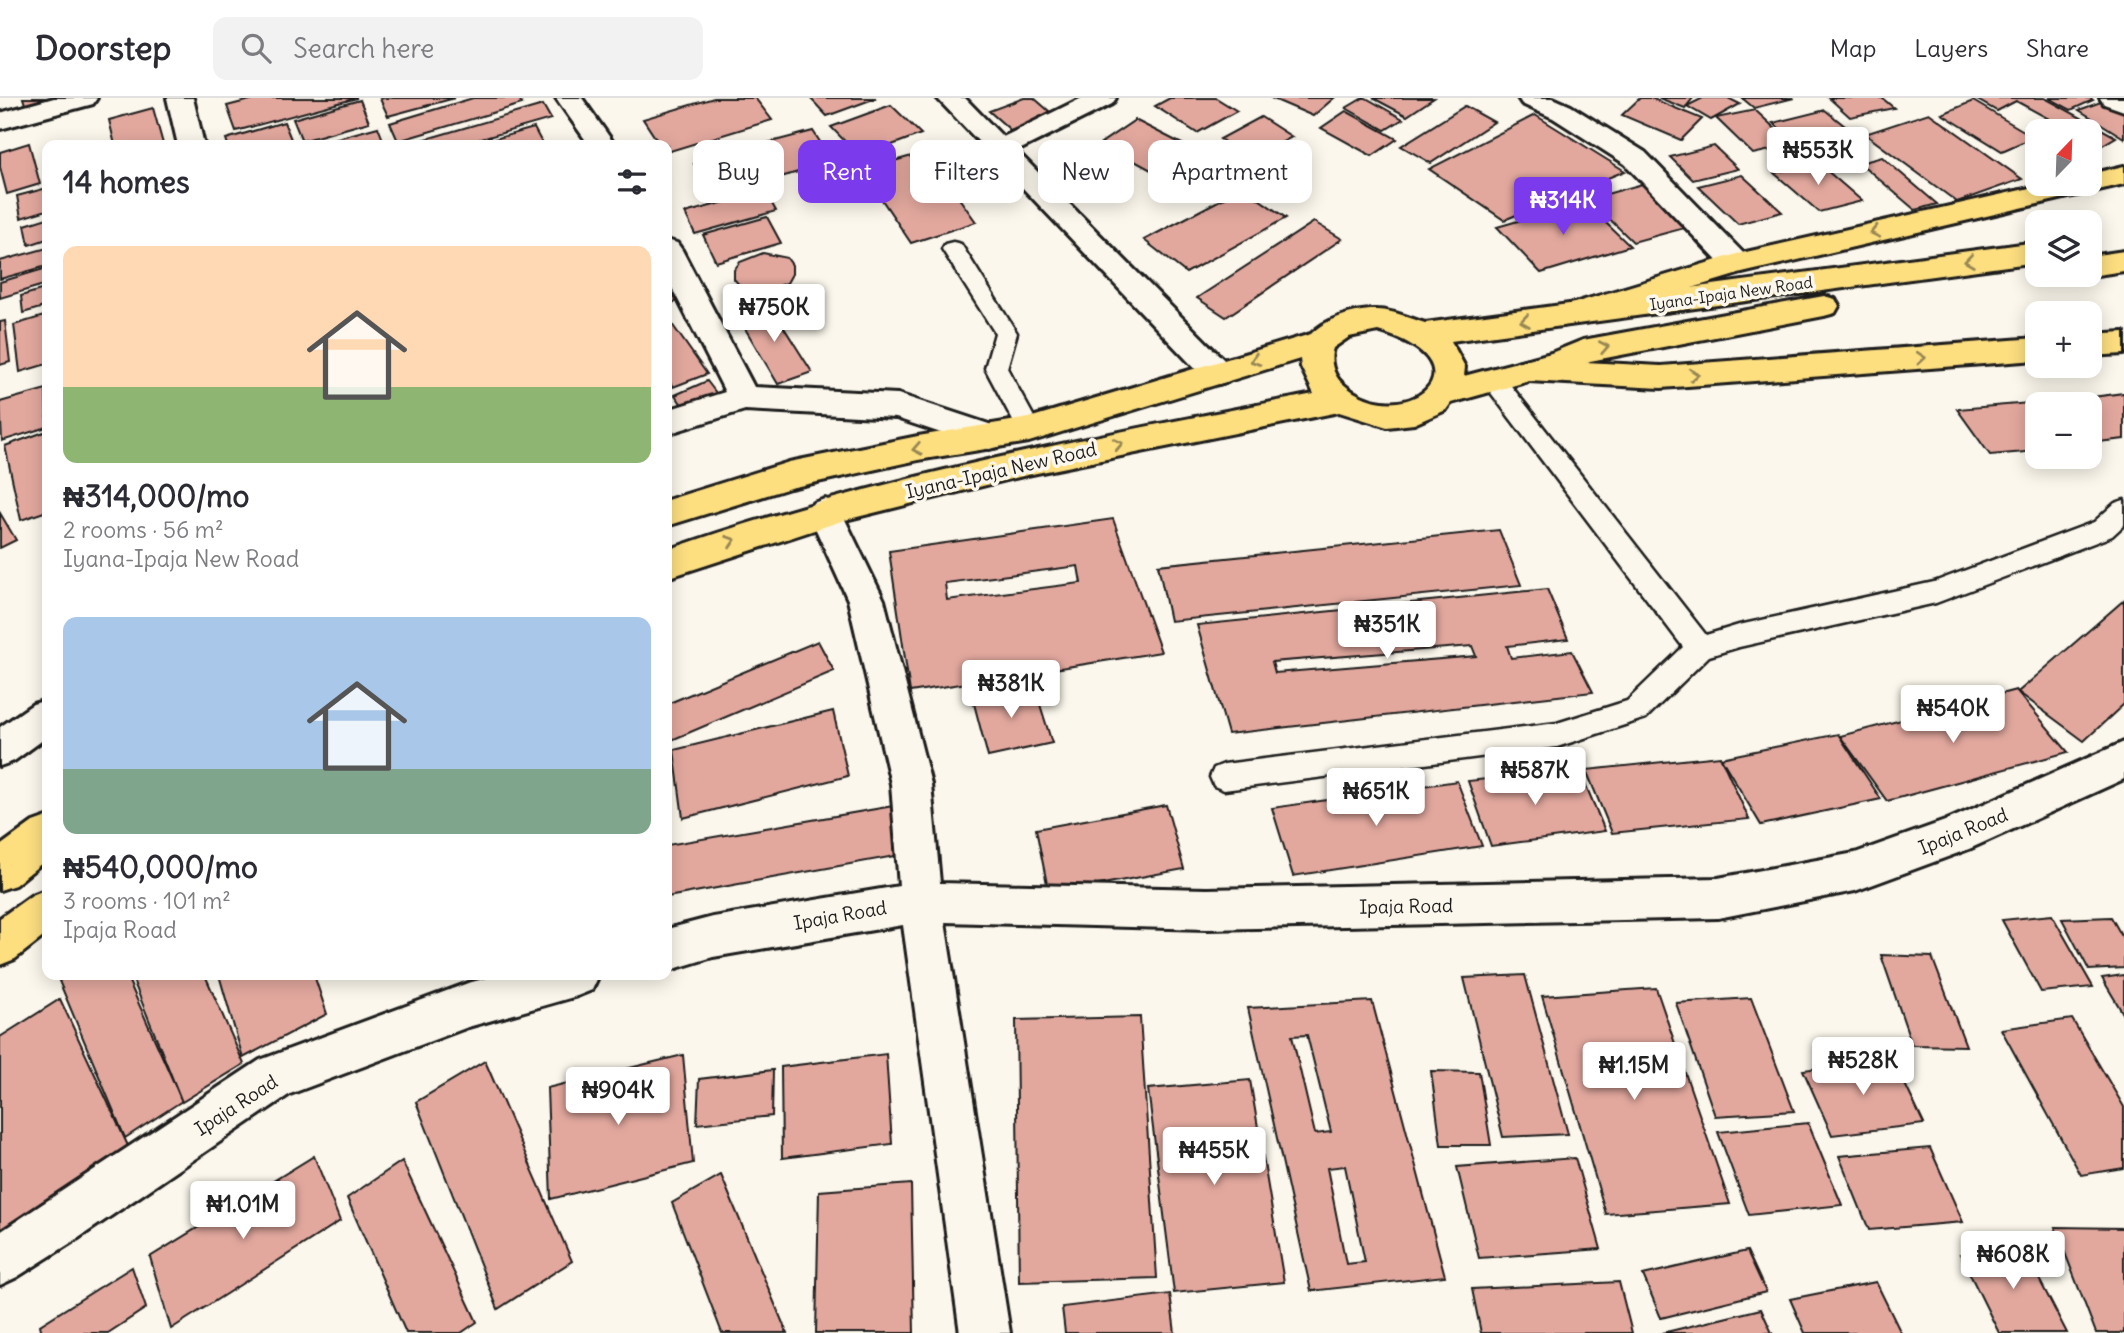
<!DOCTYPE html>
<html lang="en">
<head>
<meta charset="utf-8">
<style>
  :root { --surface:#fff; --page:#f2f2f3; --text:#2b2b33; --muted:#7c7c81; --line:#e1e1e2; --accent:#7c3aed }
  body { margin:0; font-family:Delius,sans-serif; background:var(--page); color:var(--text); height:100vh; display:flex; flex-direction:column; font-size:26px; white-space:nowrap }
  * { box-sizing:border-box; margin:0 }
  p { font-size:23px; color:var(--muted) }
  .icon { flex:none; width:38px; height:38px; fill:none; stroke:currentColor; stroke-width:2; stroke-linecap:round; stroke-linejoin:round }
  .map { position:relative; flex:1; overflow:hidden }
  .panel { position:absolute; left:42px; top:42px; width:630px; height:840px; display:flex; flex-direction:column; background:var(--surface); border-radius:14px; box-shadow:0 4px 18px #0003 }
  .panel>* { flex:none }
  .banner { position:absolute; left:693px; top:42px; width:665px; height:63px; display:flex; gap:14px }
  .needle { width:46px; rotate:23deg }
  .buttons { position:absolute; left:2025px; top:21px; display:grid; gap:14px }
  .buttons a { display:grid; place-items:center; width:77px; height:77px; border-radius:14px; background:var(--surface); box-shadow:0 4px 18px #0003; font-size:35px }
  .price { position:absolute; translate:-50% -60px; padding:0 16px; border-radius:7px; background:#fff; color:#222; font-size:23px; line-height:46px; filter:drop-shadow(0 2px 4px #0008) }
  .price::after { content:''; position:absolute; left:50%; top:42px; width:21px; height:16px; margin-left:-10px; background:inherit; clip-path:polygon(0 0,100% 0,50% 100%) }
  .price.on { background:var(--accent); color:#fff }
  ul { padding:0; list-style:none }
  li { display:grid; align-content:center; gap:14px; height:371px; padding:0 21px }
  li span { display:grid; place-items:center; height:217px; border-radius:14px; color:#555 }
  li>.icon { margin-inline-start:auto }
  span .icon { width:126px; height:126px; fill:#fffc; stroke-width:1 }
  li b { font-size:30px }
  h2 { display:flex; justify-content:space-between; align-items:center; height:84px; padding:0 21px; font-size:30px }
  .tag { padding:0 24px; border-radius:14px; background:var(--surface); box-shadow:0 4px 18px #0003; font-size:24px; line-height:63px }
  .tag.on { background:var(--accent); color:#fff }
  header { display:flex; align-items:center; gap:42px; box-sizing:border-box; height:98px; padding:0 35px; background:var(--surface); border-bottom:2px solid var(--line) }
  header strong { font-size:33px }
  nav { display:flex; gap:38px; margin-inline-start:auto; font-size:24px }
  .search { width:490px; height:63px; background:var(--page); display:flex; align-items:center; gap:18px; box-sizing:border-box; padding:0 24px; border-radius:14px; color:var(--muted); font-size:26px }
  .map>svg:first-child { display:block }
</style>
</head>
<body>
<header>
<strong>Doorstep</strong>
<div class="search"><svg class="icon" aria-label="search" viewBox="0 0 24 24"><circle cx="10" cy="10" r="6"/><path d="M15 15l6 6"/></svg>Search here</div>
<nav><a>Map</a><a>Layers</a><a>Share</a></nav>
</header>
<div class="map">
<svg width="2124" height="1235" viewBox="0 0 2124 1235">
  <rect width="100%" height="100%" fill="#fbf7ec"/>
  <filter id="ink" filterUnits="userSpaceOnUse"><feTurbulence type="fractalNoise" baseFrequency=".0143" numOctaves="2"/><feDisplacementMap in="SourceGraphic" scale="14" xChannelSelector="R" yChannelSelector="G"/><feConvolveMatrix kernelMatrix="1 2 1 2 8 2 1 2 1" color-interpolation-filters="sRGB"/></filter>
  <g filter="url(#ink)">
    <g fill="#e2a89e" stroke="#1c1c1c" stroke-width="2" fill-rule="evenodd">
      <polygon points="23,0 58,0 26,9"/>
      <polygon points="258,0 357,0 236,33 227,8"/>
      <polygon points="384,0 455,0 388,18 380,1"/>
      <polygon points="473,0 519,0 522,6 398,43 390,25"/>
      <polygon points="714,0 755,0 772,22 667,54 667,47 660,47 643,21"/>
      <polygon points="810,0 876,0 827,18"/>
      <polygon points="1024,0 1034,0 1057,20 1016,37 989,13"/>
      <polygon points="1170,0 1216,0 1237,13 1197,35 1155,8"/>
      <polygon points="1271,0 1334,0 1313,18"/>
      <polygon points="1363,0 1366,0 1403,21 1385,32 1346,10"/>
      <polygon points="1373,0 1434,0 1407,18"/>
      <polygon points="1640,0 1651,0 1702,21 1681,42 1622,17"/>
      <polygon points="1659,0 1693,0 1685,10"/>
      <polygon points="1703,0 1728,0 1740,6 1711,22 1687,8"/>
      <polygon points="1742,0 1794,0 1754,10"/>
      <polygon points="1829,0 1882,0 1894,10 1850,19"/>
      <polygon points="1974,0 2045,0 2116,39 2099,49 2090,44 2090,33 2071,33 2016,3 1997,13"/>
      <polygon points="2049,0 2090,0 2093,2 2071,12"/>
      <polygon points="360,2 369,24 302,43 293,21"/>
      <polygon points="2106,2 2124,13 2124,40 2079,12"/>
      <polygon points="1973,3 2034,39 2002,53 1942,16"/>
      <polygon points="543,7 551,21 460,47 409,46"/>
      <polygon points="891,7 921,36 860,59 831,29"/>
      <polygon points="1465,8 1494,24 1431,65 1401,48"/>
      <polygon points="153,10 163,46 115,47 109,22"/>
      <polygon points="1755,12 1793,47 1753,56 1716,20"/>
      <polygon points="1825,12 1845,28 1792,41 1773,25"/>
      <polygon points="1346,13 1397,41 1372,58 1321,30"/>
      <polygon points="1929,15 2022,81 1957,104 1865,36"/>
      <polygon points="1535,17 1625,73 1504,122 1429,71"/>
      <polygon points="1261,19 1292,39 1251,61 1220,41"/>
      <polygon points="1135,22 1223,67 1188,92 1101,45"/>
      <polygon points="284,24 293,46 228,47 226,41"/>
      <polygon points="378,29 385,47 312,47"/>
      <polygon points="534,30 543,47 473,47"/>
      <polygon points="813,33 833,64 767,83 748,50"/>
      <polygon points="1831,44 1851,62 1832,66 1812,49"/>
      <polygon points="29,45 40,86 7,96 0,69 0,54"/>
      <polygon points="1714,48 1738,71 1693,82 1670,59"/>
      <polygon points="740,53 760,87 712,101 694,66"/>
      <polygon points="926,54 976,124 911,145 862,72"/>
      <polygon points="1882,59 1937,106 1915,112 1860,65"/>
      <polygon points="1817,64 1862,103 1819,114 1774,75"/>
      <polygon points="1742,77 1782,114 1738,126 1698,88"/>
      <polygon points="1642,86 1688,129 1633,144 1589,101"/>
      <polygon points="47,90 47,112 21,120 17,98"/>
      <polygon points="1243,90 1286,120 1186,175 1144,142"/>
      <polygon points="765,93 776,113 695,136 685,115"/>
      <polygon points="1584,104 1630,148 1541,175 1497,129"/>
      <polygon points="767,119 781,145 716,164 703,137"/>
      <polygon points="47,120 47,141 29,147 25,127"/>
      <polygon points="1314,124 1342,141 1226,219 1197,200"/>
      <polygon points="47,150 47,168 0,181 0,163"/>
      <polygon points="763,155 787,160 792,167 792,176 787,185 763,194 740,188 734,181 734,172 740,164"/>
      <polygon points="667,166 690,198 667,207"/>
      <polygon points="47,170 47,186 0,200 0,184"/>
      <polygon points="47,190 47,208 23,215 21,198"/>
      <polygon points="769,206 812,274 778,286 737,217"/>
      <polygon points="47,217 47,266 20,274 14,227"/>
      <polygon points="667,219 707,276 673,289 667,280"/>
      <polygon points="5,223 10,264 0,267 0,224"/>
      <polygon points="707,283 720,300 688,315 675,297"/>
      <polygon points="46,291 47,329 2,343 0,304"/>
      <polygon points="2124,295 2124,341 2090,345 2090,306 2055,306 2053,304"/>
      <polygon points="2042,304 2044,306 2037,306 2037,353 1990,357 1957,311"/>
      <polygon points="47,333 47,413 21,422 5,348"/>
      <polygon points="0,415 16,442 0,450"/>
      <path d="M1113,421L1161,554L910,594L889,453ZM1078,468L1081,485L947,502L945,485Z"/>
      <polygon points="1499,432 1521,487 1170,523 1158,467"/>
      <path d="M1547,491L1568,541L1507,548L1511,560L1572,553L1593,594L1228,636L1197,527ZM1472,548L1476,558L1275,575L1272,564Z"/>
      <polygon points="2124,502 2124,606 2084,643 2018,594"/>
      <polygon points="818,543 834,573 667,644 667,606"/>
      <polygon points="1033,584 1052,645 988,659 972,598"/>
      <polygon points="2016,592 2068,654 1887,703 1840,638"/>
      <polygon points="833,613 848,678 683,720 674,652"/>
      <polygon points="1838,636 1881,701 1761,727 1721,660"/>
      <polygon points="1720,658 1749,721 1612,735 1586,672"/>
      <polygon points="1579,671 1605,733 1491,748 1468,683"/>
      <polygon points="1457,683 1482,748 1293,778 1272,710"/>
      <polygon points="899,707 906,756 667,799 667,747"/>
      <polygon points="1166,707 1184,771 1049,796 1036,731"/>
      <polygon points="2052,817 2093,889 2041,894 2002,822"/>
      <polygon points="2111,819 2124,842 2124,870 2089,872 2062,821"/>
      <polygon points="1881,857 1932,859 1966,948 1912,947"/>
      <polygon points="69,877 126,877 182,1003 125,1040 59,883"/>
      <polygon points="131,877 205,877 244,966 182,1004"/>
      <polygon points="219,877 314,877 327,916 243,960"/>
      <polygon points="1525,877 1568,1036 1503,1039 1464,880"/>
      <polygon points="2124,877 2124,917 2102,880"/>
      <polygon points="1656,890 1730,1106 1606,1116 1542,898"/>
      <polygon points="1751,900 1794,1013 1715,1018 1676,905"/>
      <polygon points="60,901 129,1050 3,1136 0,1129 0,939"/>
      <path d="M1372,903L1445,1178L1311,1193L1248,910ZM1307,937L1331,1034L1315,1036L1292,938ZM1345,1068L1365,1164L1346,1166L1327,1070Z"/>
      <polygon points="1140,919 1157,1180 1019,1184 1016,922"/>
      <polygon points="2072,921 2124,1009 2124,1070 2081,1077 2001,931"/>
      <polygon points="886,956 892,1046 782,1060 781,969"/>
      <polygon points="683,957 693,1065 551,1101 547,990"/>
      <polygon points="1893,961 1924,1026 1832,1037 1803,972"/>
      <polygon points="485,963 572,1163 498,1211 416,1004"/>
      <polygon points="773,972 772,1018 697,1026 699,981"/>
      <polygon points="1431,973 1479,974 1491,1047 1441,1047"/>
      <polygon points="1250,982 1284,1184 1174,1195 1148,991"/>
      <polygon points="1808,1025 1842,1107 1749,1117 1718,1034"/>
      <polygon points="1930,1050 1963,1124 1869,1132 1839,1058"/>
      <polygon points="314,1058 340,1123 171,1231 150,1159"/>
      <polygon points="1575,1060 1601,1151 1479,1160 1457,1069"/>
      <polygon points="402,1063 477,1224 461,1235 406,1235 347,1100"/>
      <polygon points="721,1077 787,1235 722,1235 672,1105"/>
      <polygon points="911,1086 914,1235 816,1235 819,1093"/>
      <polygon points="2055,1129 2124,1130 2124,1235 2096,1235"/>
      <polygon points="2021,1146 2067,1235 1999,1235 1960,1156"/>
      <polygon points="1747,1153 1766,1194 1661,1220 1643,1177"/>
      <polygon points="132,1169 146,1210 108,1235 42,1235 40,1227"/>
      <polygon points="1619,1184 1632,1235 1481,1235 1472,1191"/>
      <polygon points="1876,1184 1901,1235 1805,1235 1790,1201"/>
      <polygon points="1170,1196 1175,1235 1065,1235 1062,1209"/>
      <polygon points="1761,1211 1772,1235 1662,1235"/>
    </g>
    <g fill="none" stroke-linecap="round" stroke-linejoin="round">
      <g stroke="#1c1c1c" stroke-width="5">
        <g id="service">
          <polygon points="953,144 961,146 1017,235 1007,270 1041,332 1037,338 1029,341 1021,338 985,270 995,235 942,151 945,146"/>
          <polygon points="1493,273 1501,275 1706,537 1739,527 1934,484 2094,424 2115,405 2124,402 2124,427 2112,438 1936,505 1739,549 1709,558 1646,620 1557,649 1224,692 1214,688 1210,679 1214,670 1224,666 1557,625 1627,603 1683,549 1485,287 1481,281 1485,275"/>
        </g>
      </g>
      <g stroke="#1c1c1c" stroke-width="6">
        <g id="minor">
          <polygon points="54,0 97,0 93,6 0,31 0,15"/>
          <polygon points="167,0 193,0 204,47 178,47"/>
          <polygon points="556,0 582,0 615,47 589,47"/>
          <polygon points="937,0 965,0 1003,39 1082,0 1116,0 1112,6 1017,53 1229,267 1234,275 1229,283 1218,286 1207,283"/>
          <polygon points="1518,0 1553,0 1571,8 1645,54 1747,159 1752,166 1747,173 1737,176 1727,173 1625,66 1553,20 1522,6"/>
          <polygon points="2100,0 2124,0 2124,13 2104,6"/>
          <polygon points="667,142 677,145 682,152 754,289 898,296 1001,330 1005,339 1001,348 989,351 896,320 745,312 667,336 667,312 725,294 667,180"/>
          <polygon points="825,401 837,405 884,502 931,686 940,785 1207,791 1718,780 1855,755 1945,723 2124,644 2124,681 1969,751 1855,793 1718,820 1207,831 945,824 1010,1235 960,1235 903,827 713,859 667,873 667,831 713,819 899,788 891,686 848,502 808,414 813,405"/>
          <polygon points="47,602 47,639 14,663 0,668 0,629 33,606"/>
          <polygon points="499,877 599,877 592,892 577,898 468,929 290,996 77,1141 17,1179 0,1187 0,1134 260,962 468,885"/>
        </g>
      </g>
      <g stroke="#1c1c1c" stroke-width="6">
        <g id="primary">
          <path d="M2037,144V164L1451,243L1465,269L1464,278L1551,255L1583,242L1824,198L1835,201L1839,208L1835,215L1824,218L1590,263L1572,271L1451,305L1446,312L1414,326L1387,329L1339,314L1027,377L845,422L667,480V452C878,378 1096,338 1314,296L1301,269L1300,261L1029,344L918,362L790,390L667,428V402L789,364L918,338L1029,320L1311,236C1325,221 1356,211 1377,212C1393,212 1411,221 1425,225ZM1378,233C1494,267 1401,339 1342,285C1333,277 1329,262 1333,250L1349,239Z"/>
          <polygon points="2124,153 2124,173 2090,178 2086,177 2090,177 2090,158"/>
          <polygon points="47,719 47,761 15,787 0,792 0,748 33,724"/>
          <polygon points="47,791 47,836 15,861 0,867 0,820 32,797"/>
        </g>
      </g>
      <g stroke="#1c1c1c" stroke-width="6">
        <g id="trunk">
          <polygon points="2124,68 2124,86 1742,175 1572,226 1561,223 1557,216 1561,209 1737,156 2047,86 2090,86 2090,76"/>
          <polygon points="2124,234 2124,256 2090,258 2090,236"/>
          <polygon points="2037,240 2037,262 1661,290 1528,283 1517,280 1512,272 1517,264 1528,261 1661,268"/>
        </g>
      </g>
      <use href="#service" fill="#fbf7ec" fill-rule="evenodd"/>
      <use href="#minor" fill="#fbf7ec" fill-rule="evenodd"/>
      <use href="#primary" fill="#fddf80" fill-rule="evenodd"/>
      <use href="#trunk" fill="#fddf80" fill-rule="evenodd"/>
    </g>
    <defs><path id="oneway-chevron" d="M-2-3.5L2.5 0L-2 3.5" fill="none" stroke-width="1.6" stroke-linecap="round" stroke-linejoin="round" transform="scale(1.75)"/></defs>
    <g stroke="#988753">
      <use href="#oneway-chevron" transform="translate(1875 134) rotate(167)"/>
      <use href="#oneway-chevron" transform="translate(1969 163) rotate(172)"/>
      <use href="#oneway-chevron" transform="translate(1525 223) rotate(172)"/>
      <use href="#oneway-chevron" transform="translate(1604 249) rotate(-11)"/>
      <use href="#oneway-chevron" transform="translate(1921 260) rotate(-4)"/>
      <use href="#oneway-chevron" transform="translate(1255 262) rotate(162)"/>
      <use href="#oneway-chevron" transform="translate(1694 277) rotate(-4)"/>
      <use href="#oneway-chevron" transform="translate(1118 346) rotate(-13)"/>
      <use href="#oneway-chevron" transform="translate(917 351) rotate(169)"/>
      <use href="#oneway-chevron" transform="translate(731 443) rotate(-18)"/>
    </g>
  </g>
  <g text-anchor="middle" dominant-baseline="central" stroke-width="7" stroke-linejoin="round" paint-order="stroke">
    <g font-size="16" fill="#1c1c1c" stroke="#fbf7ec">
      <text transform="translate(1731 195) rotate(-8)">Iyana-Ipaja New Road</text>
    </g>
    <g font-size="19" fill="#1c1c1c" stroke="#fbf7ec">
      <text transform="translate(1001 372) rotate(-13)">Iyana-Ipaja New Road</text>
      <text transform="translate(1963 733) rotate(-22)">Ipaja Road</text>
      <text transform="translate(1406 808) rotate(-1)">Ipaja Road</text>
      <text transform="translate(840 817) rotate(-10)">Ipaja Road</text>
      <text transform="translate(236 1007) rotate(-33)">Ipaja Road</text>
    </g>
  </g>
</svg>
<div class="buttons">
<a><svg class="needle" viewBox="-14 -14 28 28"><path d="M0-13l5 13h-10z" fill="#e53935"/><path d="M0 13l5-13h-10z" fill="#7c7c81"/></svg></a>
<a><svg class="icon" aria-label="layers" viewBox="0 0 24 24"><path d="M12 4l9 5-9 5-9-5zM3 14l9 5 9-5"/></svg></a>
<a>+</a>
<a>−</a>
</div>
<b class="price" style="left:1818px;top:89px">₦553K</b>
<b class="price on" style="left:1563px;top:139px">₦314K</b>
<b class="price" style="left:774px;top:246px">₦750K</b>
<b class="price" style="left:1387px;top:563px">₦351K</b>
<b class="price" style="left:1011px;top:622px">₦381K</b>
<b class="price" style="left:1953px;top:647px">₦540K</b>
<b class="price" style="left:1535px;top:709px">₦587K</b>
<b class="price" style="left:1376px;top:730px">₦651K</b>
<b class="price" style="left:1863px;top:999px">₦528K</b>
<b class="price" style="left:1634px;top:1004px">₦1.15M</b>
<b class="price" style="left:618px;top:1029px">₦904K</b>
<b class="price" style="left:1214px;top:1089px">₦455K</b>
<b class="price" style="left:243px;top:1143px">₦1.01M</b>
<b class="price" style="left:2013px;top:1193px">₦608K</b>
<div class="banner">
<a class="tag">Buy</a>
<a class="tag on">Rent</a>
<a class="tag">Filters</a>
<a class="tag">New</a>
<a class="tag">Apartment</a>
</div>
<section class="panel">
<h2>14 homes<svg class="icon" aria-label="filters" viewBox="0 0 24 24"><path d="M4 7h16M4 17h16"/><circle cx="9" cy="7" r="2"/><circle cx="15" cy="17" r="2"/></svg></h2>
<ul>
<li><span style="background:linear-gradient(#ffd9b3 65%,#8fb573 0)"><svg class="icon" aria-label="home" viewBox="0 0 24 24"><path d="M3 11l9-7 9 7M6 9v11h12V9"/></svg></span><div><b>₦314,000/mo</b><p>2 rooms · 56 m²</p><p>Iyana-Ipaja New Road</p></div></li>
<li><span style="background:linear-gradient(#a9c7e8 70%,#7fa58c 0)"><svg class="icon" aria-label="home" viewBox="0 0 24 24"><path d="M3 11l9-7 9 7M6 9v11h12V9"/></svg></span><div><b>₦540,000/mo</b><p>3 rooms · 101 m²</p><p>Ipaja Road</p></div></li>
</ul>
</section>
</div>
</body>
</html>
